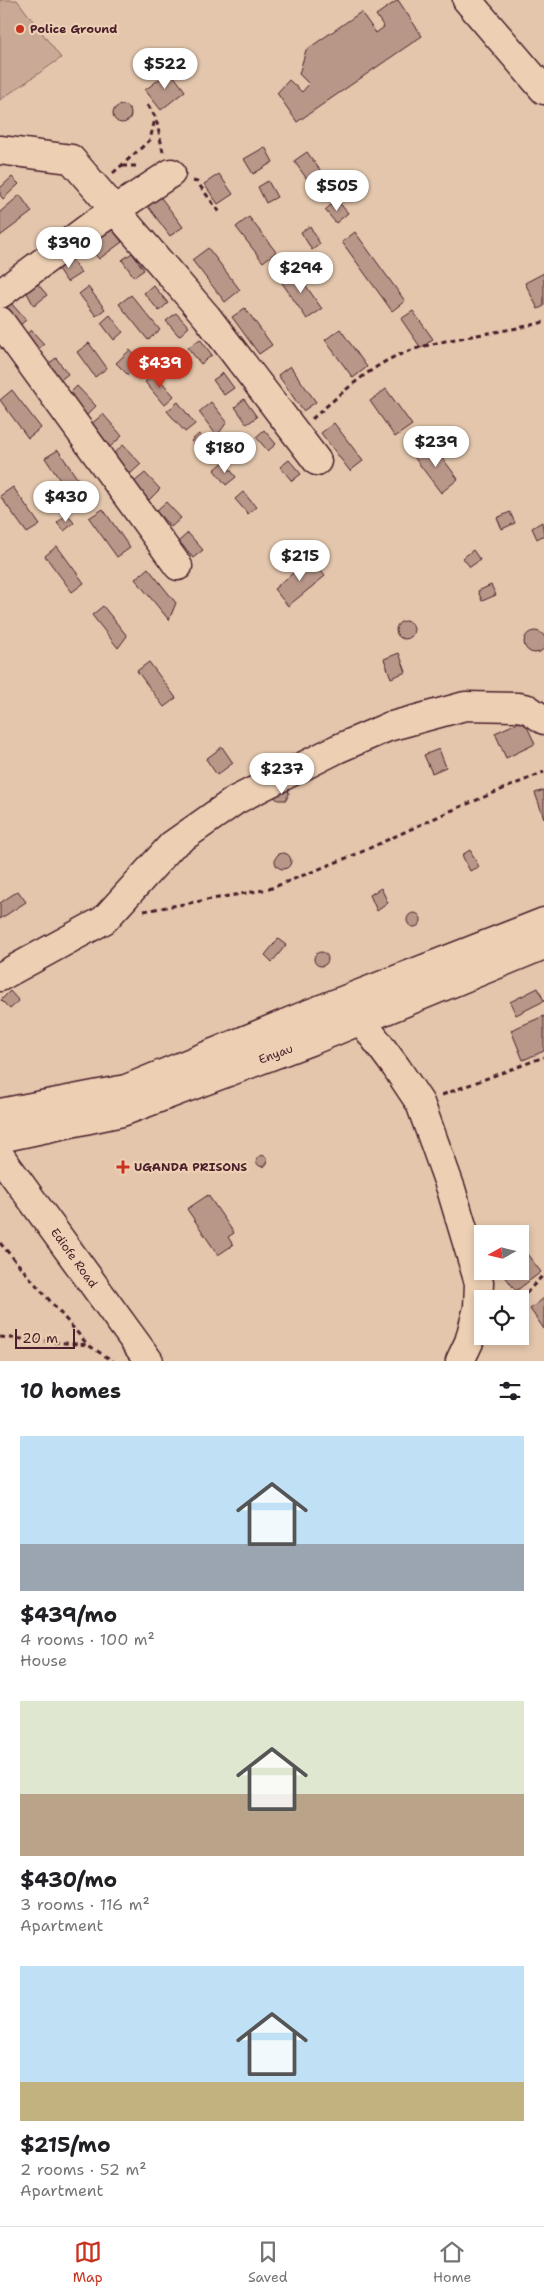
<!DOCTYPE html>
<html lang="en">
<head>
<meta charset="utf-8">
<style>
  :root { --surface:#fff; --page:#f2f2f2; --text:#202124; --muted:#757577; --line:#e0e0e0; --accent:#c8321e }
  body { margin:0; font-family:"Shantell Sans",sans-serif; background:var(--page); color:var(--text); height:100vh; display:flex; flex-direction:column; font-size:19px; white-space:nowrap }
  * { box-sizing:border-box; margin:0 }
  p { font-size:16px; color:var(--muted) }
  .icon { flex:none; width:28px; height:28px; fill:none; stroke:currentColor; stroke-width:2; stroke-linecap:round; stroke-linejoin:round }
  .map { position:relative; height:1361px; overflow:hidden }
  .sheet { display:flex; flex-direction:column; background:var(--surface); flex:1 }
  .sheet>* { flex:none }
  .needle { width:32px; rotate:262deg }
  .tools { position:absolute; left:474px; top:1225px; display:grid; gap:10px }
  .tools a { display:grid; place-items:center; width:55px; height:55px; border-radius:0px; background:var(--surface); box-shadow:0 2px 8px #0003; font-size:25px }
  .scale { position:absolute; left:15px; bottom:12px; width:60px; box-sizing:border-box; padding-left:5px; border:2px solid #4a1f2b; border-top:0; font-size:14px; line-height:18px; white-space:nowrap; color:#4a1f2b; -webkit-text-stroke:4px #edd0b4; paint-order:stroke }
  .price { position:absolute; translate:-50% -42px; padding:0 11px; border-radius:18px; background:#fff; color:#222; font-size:16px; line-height:32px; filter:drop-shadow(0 1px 2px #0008) }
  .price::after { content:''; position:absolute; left:50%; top:30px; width:15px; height:11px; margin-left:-8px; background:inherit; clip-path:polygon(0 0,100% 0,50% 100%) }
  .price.active { background:var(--accent); color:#fff }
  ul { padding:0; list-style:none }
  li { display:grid; align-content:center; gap:10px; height:265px; padding:0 20px }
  li span { display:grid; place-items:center; height:155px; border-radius:0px; color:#555 }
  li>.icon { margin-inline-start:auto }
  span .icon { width:90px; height:90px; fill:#fffc; stroke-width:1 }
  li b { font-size:21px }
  h2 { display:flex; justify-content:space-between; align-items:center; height:60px; padding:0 20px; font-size:21px }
  .tab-bar { display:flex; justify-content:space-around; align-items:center; height:70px; border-top:1px solid var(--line); background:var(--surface); font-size:14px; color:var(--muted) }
  .tab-bar a { display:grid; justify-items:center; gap:2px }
  .tab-bar .active { color:var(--accent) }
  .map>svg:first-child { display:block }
</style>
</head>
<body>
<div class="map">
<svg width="544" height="1361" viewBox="0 0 544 1361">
  <rect width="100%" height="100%" fill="#e3c6ac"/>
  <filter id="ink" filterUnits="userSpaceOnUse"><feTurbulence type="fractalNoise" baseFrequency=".02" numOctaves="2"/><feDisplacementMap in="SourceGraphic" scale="10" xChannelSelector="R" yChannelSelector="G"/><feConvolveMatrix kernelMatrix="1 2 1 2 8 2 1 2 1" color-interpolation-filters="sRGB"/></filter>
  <g filter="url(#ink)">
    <polygon fill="#caaa96" stroke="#8a6460" points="0,0 17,0 61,58 0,100"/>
    <g fill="#b89788" stroke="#4a1f2b">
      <polygon points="398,0 422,36 297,122 277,93 289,80 302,92 309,84 299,74 306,50 361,12 376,33 384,27 376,15"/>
      <polygon points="170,71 185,91 161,110 145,90"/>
      <circle cx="122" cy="114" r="9"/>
      <polygon points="265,147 273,162 253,174 244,159"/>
      <polygon points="307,152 325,177 312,186 294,161"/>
      <polygon points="219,174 233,194 218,204 204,184"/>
      <polygon points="12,177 19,184 3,199 0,195 0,188"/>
      <polygon points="268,181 277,197 266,203 258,187"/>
      <polygon points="156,191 183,227 170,236 143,200"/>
      <polygon points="20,195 32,212 0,236 0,212"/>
      <polygon points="337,200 348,213 336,223 325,210"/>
      <polygon points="249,217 276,252 263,262 236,227"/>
      <polygon points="109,225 122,242 99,259 85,242"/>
      <polygon points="310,226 320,244 312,250 301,232"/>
      <polygon points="355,232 405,301 392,311 342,242"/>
      <polygon points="208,248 240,290 225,302 192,260"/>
      <polygon points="132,253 144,270 134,277 122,260"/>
      <polygon points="70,256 81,273 67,282 56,266"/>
      <polygon points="295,270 322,309 307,319 280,280"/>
      <polygon points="544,273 544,306 538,309 525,283"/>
      <polygon points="36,282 47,295 34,306 26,291"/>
      <polygon points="153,285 168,303 159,311 144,293"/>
      <polygon points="88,287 105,309 96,316 79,294"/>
      <polygon points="131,295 160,330 148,340 119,304"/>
      <polygon points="10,302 26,320 18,327 2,309"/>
      <polygon points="245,308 272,345 259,354 232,317"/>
      <polygon points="413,311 433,339 421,348 401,319"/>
      <polygon points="176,313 189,327 179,336 166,321"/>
      <polygon points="110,315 123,332 114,340 101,323"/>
      <polygon points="340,329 367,367 353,378 325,340"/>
      <polygon points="31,330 44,344 35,352 22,338"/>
      <polygon points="200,339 212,355 201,364 188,348"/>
      <polygon points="89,343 107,368 95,377 77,352"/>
      <polygon points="130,350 141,363 128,375 116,363"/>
      <polygon points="56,358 68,374 59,381 47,365"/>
      <polygon points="290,366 316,402 303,411 278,375"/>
      <polygon points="223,373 234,388 224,395 213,380"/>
      <polygon points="155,374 174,396 164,405 145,382"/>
      <polygon points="77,386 96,406 86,416 68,395"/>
      <polygon points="386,389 412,425 395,437 370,401"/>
      <polygon points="12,390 41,428 28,438 0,400"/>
      <polygon points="244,399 257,417 247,424 235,407"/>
      <polygon points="178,402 195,424 185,432 167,411"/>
      <polygon points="211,402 227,422 217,436 199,412"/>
      <polygon points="103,414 122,436 110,447 90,425"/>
      <polygon points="334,423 363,461 350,471 321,433"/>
      <polygon points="264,430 276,444 268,451 256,437"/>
      <polygon points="199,434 211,448 203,455 191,441"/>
      <polygon points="431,443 458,479 441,493 414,457"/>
      <polygon points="123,445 141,464 130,474 112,455"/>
      <polygon points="58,450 85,490 72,498 45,458"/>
      <polygon points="289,460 301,474 292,481 280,467"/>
      <polygon points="224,462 236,477 226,485 214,470"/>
      <polygon points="145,473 160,489 149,500 133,483"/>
      <polygon points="47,482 55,493 45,501 38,490"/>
      <polygon points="13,487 40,525 27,533 0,496"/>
      <polygon points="243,492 256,507 248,514 235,499"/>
      <polygon points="166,502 181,518 171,527 156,511"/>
      <polygon points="103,509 130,548 117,557 89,518"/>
      <polygon points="510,512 515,523 502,529 497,518"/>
      <polygon points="67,514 74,523 64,531 57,523"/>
      <polygon points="542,522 544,535 537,539 532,528"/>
      <polygon points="188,533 203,550 193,558 179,541"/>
      <polygon points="57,546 84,583 72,592 45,556"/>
      <polygon points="473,550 480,560 470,567 463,558"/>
      <polygon points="311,558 325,576 288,606 274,589"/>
      <polygon points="148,568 176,603 169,620 135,579"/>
      <polygon points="491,585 496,595 482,601 478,591"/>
      <polygon points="103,606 127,636 118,648 92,615"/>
      <circle cx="405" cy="630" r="9"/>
      <circle cx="535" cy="642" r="11"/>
      <polygon points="399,653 406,672 391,678 384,659"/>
      <polygon points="149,662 176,698 164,707 137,671"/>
      <polygon points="524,720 535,744 506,758 495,733"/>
      <polygon points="222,747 233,763 217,775 206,759"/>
      <polygon points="439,749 446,767 432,773 424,755"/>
      <polygon points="288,789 289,794 286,800 278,800 274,797 274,794"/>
      <polygon points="544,790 544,818 535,793"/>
      <polygon points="470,850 479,867 470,871 462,855"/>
      <circle cx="283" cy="861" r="8"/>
      <polygon points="381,888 388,903 377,911 370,895"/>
      <polygon points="18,891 26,902 0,919 0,903"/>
      <circle cx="414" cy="920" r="7"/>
      <polygon points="278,939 286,945 272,962 265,955"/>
      <circle cx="321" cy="959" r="7"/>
      <polygon points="538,988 544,1001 516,1015 510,1002"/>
      <polygon points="10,991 19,1001 10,1009 1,1000"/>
      <polygon points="544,1016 544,1051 523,1060 511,1030"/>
      <circle cx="262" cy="1161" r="5.5"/>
      <polygon points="208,1195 234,1233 228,1237 233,1245 218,1255 187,1209"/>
      <polygon points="520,1245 541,1272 516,1291 501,1271 520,1271"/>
      <polygon points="544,1298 544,1329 530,1309"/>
    </g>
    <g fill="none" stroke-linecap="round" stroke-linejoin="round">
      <g stroke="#4a1f2b" stroke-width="31">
        <g id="minor">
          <polyline points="467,0 544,90"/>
          <polyline points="0,150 71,159 207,317 317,461"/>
          <polyline points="0,294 91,226 171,173"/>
          <polyline points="0,321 178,566"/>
          <polyline points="0,977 104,920 172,845 236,800 337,749 388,727 465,706 518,707 528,709 544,720"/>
          <polyline points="361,1020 396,1067 420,1103 451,1189 479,1283 478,1308 469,1342 460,1361"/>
          <polyline points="0,1113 126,1089 306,1015 544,922"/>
          <path id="s1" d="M0,1138L122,1112L313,1040L544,945"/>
          <path id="s2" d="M0,1156L149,1361"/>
        </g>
      </g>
      <g stroke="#4a1f2b" stroke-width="3" stroke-dasharray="5 4" stroke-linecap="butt">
        <polyline points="148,105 156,118 163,152"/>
        <polyline points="122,166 138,166"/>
        <polyline points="113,173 150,140 155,119"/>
        <polyline points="193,181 197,182 221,214"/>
        <path d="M312,419C336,398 361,375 388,360C433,337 495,335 544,322"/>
        <polyline points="144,911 269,889 359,853 448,812 544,772"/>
        <polyline points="442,1095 544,1057"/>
        <polyline points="0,1243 88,1345"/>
        <polyline points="520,1300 544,1274"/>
        <polyline points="0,1337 88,1345 113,1361"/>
      </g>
      <use href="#minor" stroke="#edd0b4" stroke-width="28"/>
    </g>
  </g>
  <g fill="#c8321e" stroke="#edd0b4" stroke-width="2">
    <circle cx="20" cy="29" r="5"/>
    <path d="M120.5 1159.5h5v5h5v5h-5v5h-5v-5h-5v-5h5z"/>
  </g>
  <g text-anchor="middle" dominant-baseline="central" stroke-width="4.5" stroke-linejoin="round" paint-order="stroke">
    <g font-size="12" font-weight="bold" fill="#4a1f2b" stroke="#edd0b4" text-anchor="start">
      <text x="30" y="29">Police Ground</text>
      <text x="134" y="1167">UGANDA PRISONS</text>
    </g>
    <g font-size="12" fill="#4a1f2b" stroke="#edd0b4">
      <text stroke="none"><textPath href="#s1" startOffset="289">Enyau</textPath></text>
      <text stroke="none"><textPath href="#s2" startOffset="126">Ediofe Road</textPath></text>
    </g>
  </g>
</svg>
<div class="tools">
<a><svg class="needle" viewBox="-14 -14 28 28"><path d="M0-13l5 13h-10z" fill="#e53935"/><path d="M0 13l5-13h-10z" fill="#757577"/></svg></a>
<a><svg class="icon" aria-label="locate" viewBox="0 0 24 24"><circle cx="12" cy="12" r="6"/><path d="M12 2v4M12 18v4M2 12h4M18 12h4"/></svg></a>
</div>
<div class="scale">20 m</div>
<b class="price" style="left:165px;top:90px">$522</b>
<b class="price" style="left:337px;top:212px">$505</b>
<b class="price" style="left:69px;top:269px">$390</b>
<b class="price" style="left:301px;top:294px">$294</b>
<b class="price active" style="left:160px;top:389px">$439</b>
<b class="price" style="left:436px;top:468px">$239</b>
<b class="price" style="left:225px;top:474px">$180</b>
<b class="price" style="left:66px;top:523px">$430</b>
<b class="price" style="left:300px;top:582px">$215</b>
<b class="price" style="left:282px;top:795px">$237</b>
</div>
<section class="sheet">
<h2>10 homes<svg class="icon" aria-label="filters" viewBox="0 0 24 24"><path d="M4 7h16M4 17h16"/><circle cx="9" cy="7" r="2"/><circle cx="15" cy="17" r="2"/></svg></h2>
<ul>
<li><span style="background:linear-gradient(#bfe0f5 70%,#9aa5b1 0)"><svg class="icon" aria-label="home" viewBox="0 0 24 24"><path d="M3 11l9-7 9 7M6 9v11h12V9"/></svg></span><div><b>$439/mo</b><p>4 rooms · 100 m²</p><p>House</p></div></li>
<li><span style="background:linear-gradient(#dfe7d0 60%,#b9a48a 0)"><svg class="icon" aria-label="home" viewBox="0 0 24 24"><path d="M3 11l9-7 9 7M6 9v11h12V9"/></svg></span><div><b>$430/mo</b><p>3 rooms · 116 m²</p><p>Apartment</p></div></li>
<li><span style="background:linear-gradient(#bfe0f5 75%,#c2b280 0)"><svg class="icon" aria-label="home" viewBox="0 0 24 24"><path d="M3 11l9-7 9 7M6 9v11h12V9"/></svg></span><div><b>$215/mo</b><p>2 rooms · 52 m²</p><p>Apartment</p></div></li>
</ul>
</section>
<nav class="tab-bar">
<a class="active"><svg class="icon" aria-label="map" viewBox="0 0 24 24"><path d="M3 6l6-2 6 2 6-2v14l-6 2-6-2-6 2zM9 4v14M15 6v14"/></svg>Map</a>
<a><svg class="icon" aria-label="saved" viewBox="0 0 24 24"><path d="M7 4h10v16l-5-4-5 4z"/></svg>Saved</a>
<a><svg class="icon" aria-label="home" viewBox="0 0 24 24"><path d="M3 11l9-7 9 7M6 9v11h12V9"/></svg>Home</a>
</nav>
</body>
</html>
